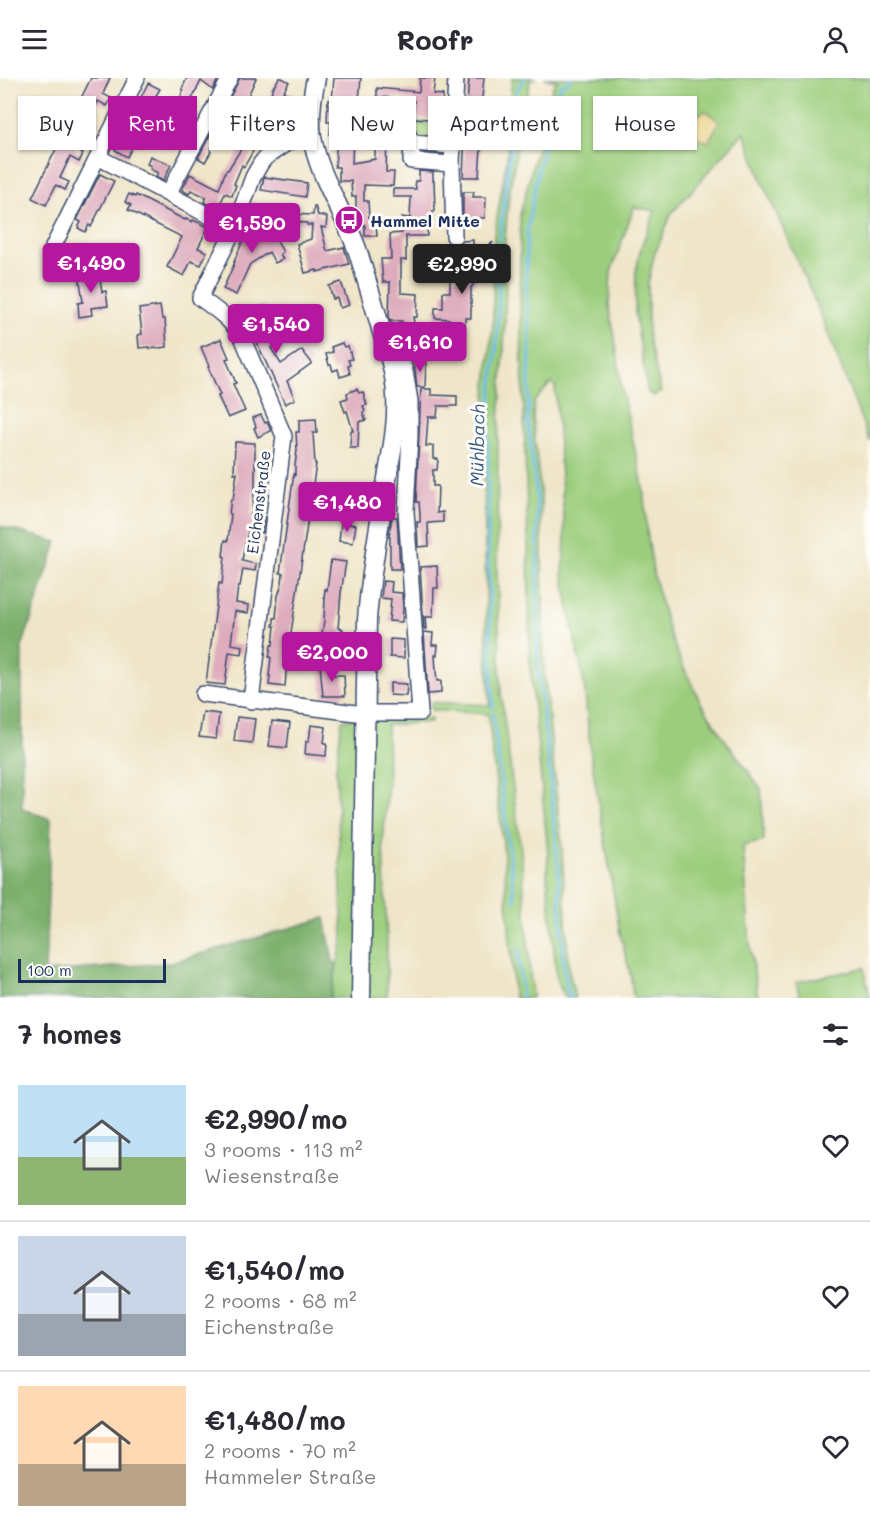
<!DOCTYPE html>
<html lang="en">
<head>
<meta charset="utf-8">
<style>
  :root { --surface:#fff; --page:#f7f7f7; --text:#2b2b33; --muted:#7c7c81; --line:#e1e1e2; --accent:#b5179e }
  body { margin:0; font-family:Mali,sans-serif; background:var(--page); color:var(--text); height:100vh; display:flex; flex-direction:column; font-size:22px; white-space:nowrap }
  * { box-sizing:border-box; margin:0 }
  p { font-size:20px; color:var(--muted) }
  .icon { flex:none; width:33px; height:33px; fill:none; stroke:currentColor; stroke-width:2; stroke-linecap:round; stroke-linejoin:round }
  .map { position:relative; height:920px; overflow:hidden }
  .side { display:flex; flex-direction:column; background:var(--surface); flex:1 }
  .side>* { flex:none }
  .banner { position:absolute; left:18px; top:18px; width:834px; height:54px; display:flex; gap:12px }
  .scale { position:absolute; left:18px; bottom:15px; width:148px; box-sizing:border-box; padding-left:6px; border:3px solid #1b2f5e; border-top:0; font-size:16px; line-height:21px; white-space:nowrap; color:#1b2f5e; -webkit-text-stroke:4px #fdfcf7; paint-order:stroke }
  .price { position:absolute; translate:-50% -51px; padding:0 14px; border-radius:6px; background:var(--accent); color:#fff; font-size:20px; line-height:39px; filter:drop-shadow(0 2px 3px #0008) }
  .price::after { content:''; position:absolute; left:50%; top:36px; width:18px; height:14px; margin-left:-9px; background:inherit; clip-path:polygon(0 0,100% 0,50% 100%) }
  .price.selected { background:#222; color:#fff }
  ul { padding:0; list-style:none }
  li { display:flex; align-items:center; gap:18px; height:150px; padding:0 18px }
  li+li { border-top:2px solid var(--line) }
  li span { display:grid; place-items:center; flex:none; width:168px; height:120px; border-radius:0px; color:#555 }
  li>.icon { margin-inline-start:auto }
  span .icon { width:72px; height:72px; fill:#fffc; stroke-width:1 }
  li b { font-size:26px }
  h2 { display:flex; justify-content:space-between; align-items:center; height:72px; padding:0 18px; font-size:26px }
  .chip { padding:0 21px; border-radius:0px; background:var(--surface); box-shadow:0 2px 4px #0004; font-size:21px; line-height:54px }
  .chip.selected { background:var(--accent); color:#fff }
  header { display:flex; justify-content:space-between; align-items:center; height:78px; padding:0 18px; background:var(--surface); font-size:27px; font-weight:700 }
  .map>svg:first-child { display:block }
</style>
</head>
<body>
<header><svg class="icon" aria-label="menu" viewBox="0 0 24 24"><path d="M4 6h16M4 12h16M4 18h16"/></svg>Roofr<svg class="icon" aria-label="person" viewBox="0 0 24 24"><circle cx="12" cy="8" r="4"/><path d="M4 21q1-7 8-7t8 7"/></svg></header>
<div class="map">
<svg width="870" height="920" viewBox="0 0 870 920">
  <rect width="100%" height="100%" fill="#fdfcf7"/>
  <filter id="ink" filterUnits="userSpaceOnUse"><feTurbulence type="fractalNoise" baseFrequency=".0167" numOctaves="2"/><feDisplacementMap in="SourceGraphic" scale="12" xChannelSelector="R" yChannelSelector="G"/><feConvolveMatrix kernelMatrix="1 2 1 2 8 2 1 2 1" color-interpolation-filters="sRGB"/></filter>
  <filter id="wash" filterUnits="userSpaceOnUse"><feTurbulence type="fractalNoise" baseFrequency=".008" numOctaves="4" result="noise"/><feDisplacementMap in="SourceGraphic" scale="24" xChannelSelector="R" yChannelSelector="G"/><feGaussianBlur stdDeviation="1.35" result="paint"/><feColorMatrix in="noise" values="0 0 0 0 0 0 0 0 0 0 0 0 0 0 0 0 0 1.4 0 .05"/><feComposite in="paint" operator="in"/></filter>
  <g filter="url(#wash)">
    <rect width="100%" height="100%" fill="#efe5c8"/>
    <g fill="#9bcd7c" stroke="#5b7e6d" stroke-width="1.5">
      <polygon points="512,0 536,0 531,1 522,39 509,117 504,172 506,205 504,273 498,360 497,489 501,616 521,772 532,920 514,920 503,765 488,636 431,632 431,624 490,627 487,575 483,347 493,245 494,158 507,79"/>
      <polygon points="544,0 870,0 870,364 816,225 762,103 744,54 672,135 654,178 648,206 648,258 661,314 654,318 648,315 635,236 636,193 641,169 655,133 634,129 611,194 609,227 615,260 622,313 643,408 647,453 654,500 669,554 682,586 701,625 723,659 761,711 764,763 743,768 750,867 758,920 633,920 631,899 620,855 591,678 584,606 570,537 563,495 565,459 555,308 551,305 534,324 533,343 541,421 544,593 562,772 569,893 575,920 566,920 557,904 547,797 548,775 530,588 528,465 520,219 520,137 553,8 557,3"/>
      <polygon points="416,44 448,46 447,59 444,62 417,59 416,55"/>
      <polygon points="431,640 431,644 387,647 388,701 383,766 387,867 387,920 330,920 343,860 336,689 342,642"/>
      <polygon points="864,890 870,920 800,920 796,904"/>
    </g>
    <polygon fill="#7cb06c" stroke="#4c7065" stroke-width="1.5" points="0,448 57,464 22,569 22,731 51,741 45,894 169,885 325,840 333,883 337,887 330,920 0,920"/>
    <path fill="#eeda9e" stroke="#84847e" stroke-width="1.5" d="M706,33L719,44L708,64L694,59H685C687,42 690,39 706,33Z"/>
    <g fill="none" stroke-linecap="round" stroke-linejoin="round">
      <g stroke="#6fbbe8" stroke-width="3">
        <polyline points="570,0 569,3 560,8 550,41 538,92 527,154 526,208 530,261 528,344 537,423 538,593 550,696 559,803 564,892 568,915 571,920"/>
        <path d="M493,630L488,465V347L496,276L499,220L498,174L514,41C513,25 514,13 525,0"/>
        <polyline points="493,636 515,823"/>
        <polyline points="518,871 522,920"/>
      </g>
    </g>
    <g id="blocks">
      <g fill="#deacbd" fill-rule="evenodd">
        <polygon points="91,0 110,0 103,16 111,20 107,28 98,23 88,44 97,48 93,56 85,52 75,72 83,76 79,84 70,79 60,100 69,104 65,112 56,107 46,127 32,120"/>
        <polygon points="187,0 216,0 218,1 213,12 201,3 183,39 182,39 171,60 169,59 166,66 157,62 161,55 160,54 173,28 175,29 184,12 182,11"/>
        <polygon points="240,0 256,0 248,18 263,27 249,50 264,58 259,67 257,66 244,89 242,87 234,106 236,107 232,118 225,115 218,131 204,124 206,119 191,112 189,116 182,112 190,96 219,111 226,92 228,92 241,71 237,69 248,49 229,37 210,73 211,74 205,84 198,80"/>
        <polygon points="279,0 282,0 289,4 283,14 291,16 288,32 269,28 272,11"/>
        <path d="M334,0H361L359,22L379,23L378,41L390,42V50H392V60H387L386,94H394L393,108L364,107V123H368L369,140H378L379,145H376L377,158H365V147L360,148L356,140V118L352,119L351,103H339V89H335L337,58L330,57L331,44H327L328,22H332ZM353,58L375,59V81L352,85Z"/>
        <polygon points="420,0 435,0 433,16 443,17 442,25 431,24 430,41 413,40 414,23 402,21 402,20 377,19 377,10 419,14"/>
        <polygon points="469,0 484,0 480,40 466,39"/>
        <polygon points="148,5 160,11 155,19 159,21 147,46 141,43 132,63 135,64 127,79 115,72"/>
        <polygon points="465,54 482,55 479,99 463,99"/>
        <polygon points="150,78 171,87 163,103 156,99 158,95 150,91 151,88 147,86"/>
        <polygon points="419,93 433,94 433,103 434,103 435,133 433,133 433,139 428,139 427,158 406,158 406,182 401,182 401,215 418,216 417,239 413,239 416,257 423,255 426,269 409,273 404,259 402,243 390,243 389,239 390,204 383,204 381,181 391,181 390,156 402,155 402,139 410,140 411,119 393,119 393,111 416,111 415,103 419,103"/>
        <polygon points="100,96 114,103 91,149 89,147 85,154 78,150 81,144 77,142"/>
        <polygon points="264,99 307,105 305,119 261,112"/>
        <polygon points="463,114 474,114 473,119 486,119 485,140 463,140"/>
        <polygon points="129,116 135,119 136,117 185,142 186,141 192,144 193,142 208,149 198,170 207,174 201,187 191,183 184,198 167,189 182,159 128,132 131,127 125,124"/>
        <polygon points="314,128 315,128 318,137 327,139 326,150 321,149 327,173 344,169 349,186 317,194 317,192 305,195 297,166 311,161 312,147 307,147 307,145 287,144 287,136 313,137"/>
        <polygon points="259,139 270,159 271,153 283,174 280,176 283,181 275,185 269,174 250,186 236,217 223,211 235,184 234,184 243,162 242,160 256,152 251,144"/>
        <polygon points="473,162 473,167 479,174 493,164 483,180 483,195 486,201 477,200 471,210 471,240 465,240 465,273 449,273 449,241 435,240 435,230 443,230 443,214 450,214 450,200 465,200 456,192 471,180 459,180 460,166 463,163"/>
        <polygon points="99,194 102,214 106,213 108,228 91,230 92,237 79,239 78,225 83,224 79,196"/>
        <polygon points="341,204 349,227 340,230 337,220 333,221 329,208"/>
        <polygon points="160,228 162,241 165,241 167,269 150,271 150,269 139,270 138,257 142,256 139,231"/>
        <polygon points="264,228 271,246 267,248 275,268 271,270 281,286 302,272 312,285 287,303 295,321 285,326 248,245 252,243 249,235"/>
        <polygon points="221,261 229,280 226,281 236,305 233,306 245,333 228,340 218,318 220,317 208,289 209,288 201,269"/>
        <polygon points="342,265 344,269 348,268 352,281 348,282 350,287 348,288 350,296 340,299 338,291 333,293 331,287 329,287 326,276 333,274 331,269"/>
        <polygon points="414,283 426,284 425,309 417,309"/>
        <polygon points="357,311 359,315 363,314 367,327 363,328 365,333 363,334 366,342 359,344 358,370 350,370 351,353 353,353 347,333 345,334 341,322 348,320 347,315"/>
        <polygon points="421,311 431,311 431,317 457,318 457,328 438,328 437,339 428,339 426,368 433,368 433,381 438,381 437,392 433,392 433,408 438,408 437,435 443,434 443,444 428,445 429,468 418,469 417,444 420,444 420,436 419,424 416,424"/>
        <polygon points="261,337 265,345 267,344 271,353 258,359 254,350 256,349 253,340"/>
        <polygon points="316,341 317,355 313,355 315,386 316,386 287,582 285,609 269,607 270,598 269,598 271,579 269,579 270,574 271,567 273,567 275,548 273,548 274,544 274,540 276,540 278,518 282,505 283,495 280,495 294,395 295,398 295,388 297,372 296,354 299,354 299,342"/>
        <polygon points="235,364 255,365 255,409 251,437 264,439 262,455 248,453 246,466 245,465 242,483 256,486 255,493 243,491 240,508 238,508 236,525 249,527 248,535 235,533 231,566 243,568 242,576 229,574 225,607 206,605 219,505 222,506 225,479 223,478 225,462 228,463 231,436 229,436 231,421 233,421 237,395 234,395"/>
        <polygon points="347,412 363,415 360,431 344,428"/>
        <polygon points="392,439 397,439 400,491 390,491 390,459 389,459"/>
        <polygon points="341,445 356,447 353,465 339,463"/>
        <polygon points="331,482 346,484 341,515 338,550 343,551 340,575 320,572 324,542 325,520 324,520 325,511 327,512"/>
        <polygon points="437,488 438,510 434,510 433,539 425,539 426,551 424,551 420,489"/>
        <polygon points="383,503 392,504 391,514 402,515 403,530 402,544 389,543 391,521 381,520"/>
        <polygon points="424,554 433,555 432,567 438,567 437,577 435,577 436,593 437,603 441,603 441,615 428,616"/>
        <polygon points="390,561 404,562 404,580 390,579"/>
        <polygon points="320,587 331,587 332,597 344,597 345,618 323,618"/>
        <polygon points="390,605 407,606 406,618 390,617"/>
        <polygon points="203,634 219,636 216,661 199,659"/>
        <polygon points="237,639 255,641 252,665 234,663"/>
        <polygon points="272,643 290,645 287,670 269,668"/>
        <polygon points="311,647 326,649 324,665 327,665 326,678 305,676 306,663 309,663"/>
      </g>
    </g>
  </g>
  <g filter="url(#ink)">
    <use href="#blocks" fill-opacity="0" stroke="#3b4a6e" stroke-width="1.5"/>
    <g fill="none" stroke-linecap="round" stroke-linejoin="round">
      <g stroke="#3b4a6e" stroke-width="18">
        <g id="minor">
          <polyline points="406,52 412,65 411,83 452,86"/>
          <polyline points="412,65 452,68"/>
          <polyline points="98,79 234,151"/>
          <polyline points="168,116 230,0"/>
          <polyline points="454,158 452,86 456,0"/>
          <polyline points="53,169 137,0"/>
          <polyline points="203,616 356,635 420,635 406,433 410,358 410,323 405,293 397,266 391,255 389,253 382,253"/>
          <path d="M251,623L284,358L242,259C231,242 217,232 200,220L234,151L253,99L261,85L266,79L290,63L312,57"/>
        </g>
      </g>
      <g stroke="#3b4a6e" stroke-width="21">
        <path id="major" d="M316,0C312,19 309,39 312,59C319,100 346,137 359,177C366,201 374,226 381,251C388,273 395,294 396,317C398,349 390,381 385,412C378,455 370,498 367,542L361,920"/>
      </g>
      <use href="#minor" stroke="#fff" stroke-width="15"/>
      <use href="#major" stroke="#fff" stroke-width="18"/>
    </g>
  </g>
  <defs>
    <g id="bus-disc" transform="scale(1.5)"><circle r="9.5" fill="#b5179e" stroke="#fdfcf7"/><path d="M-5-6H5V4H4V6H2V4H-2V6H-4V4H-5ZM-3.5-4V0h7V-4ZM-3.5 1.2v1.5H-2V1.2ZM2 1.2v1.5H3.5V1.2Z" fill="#fff"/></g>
  </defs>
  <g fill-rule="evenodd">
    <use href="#bus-disc" x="349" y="142"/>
  </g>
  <g text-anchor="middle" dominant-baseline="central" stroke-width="6" stroke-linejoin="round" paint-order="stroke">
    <g font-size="16" font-weight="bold" fill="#1b2f5e" stroke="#fdfcf7" text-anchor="start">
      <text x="370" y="142">Hammel Mitte</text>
    </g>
    <g font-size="16" fill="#1b2f5e" stroke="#fdfcf7">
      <text transform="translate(258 424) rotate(-83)">Eichenstraße</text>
    </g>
    <g font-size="18" font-style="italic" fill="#345987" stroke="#fdfcf7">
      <text transform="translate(477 367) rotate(-89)">Mühlbach</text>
    </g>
  </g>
</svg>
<div class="scale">100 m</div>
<b class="price" style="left:252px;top:176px">€1,590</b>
<b class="price" style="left:91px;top:216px">€1,490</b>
<b class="price selected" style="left:462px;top:217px">€2,990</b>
<b class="price" style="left:276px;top:277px">€1,540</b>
<b class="price" style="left:420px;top:295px">€1,610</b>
<b class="price" style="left:347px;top:455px">€1,480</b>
<b class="price" style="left:332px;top:605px">€2,000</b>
<div class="banner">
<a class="chip">Buy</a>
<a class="chip selected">Rent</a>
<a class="chip">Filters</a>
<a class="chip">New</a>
<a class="chip">Apartment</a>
<a class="chip">House</a>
</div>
</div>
<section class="side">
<h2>7 homes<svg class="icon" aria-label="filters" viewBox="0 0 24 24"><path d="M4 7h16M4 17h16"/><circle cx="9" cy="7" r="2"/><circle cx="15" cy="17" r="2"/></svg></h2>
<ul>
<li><span style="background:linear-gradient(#bfe0f5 60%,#8fb573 0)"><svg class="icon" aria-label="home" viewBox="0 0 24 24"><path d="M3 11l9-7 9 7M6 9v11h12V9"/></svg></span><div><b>€2,990/mo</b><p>3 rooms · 113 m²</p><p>Wiesenstraße</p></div><svg class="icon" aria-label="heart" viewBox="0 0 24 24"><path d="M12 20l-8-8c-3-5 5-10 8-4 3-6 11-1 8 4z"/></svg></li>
<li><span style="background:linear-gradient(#c9d6e8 65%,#9aa5b1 0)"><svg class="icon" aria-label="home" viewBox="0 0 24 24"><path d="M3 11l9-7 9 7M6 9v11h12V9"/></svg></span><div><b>€1,540/mo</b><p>2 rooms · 68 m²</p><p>Eichenstraße</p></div><svg class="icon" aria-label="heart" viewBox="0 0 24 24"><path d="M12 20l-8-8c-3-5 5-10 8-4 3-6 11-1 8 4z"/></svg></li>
<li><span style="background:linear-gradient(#ffd9b3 65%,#b9a48a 0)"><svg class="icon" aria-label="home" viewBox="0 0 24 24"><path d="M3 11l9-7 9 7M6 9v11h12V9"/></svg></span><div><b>€1,480/mo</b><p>2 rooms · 70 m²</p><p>Hammeler Straße</p></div><svg class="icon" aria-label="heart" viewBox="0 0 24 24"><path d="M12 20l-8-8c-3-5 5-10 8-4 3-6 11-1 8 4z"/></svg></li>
</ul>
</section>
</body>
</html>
